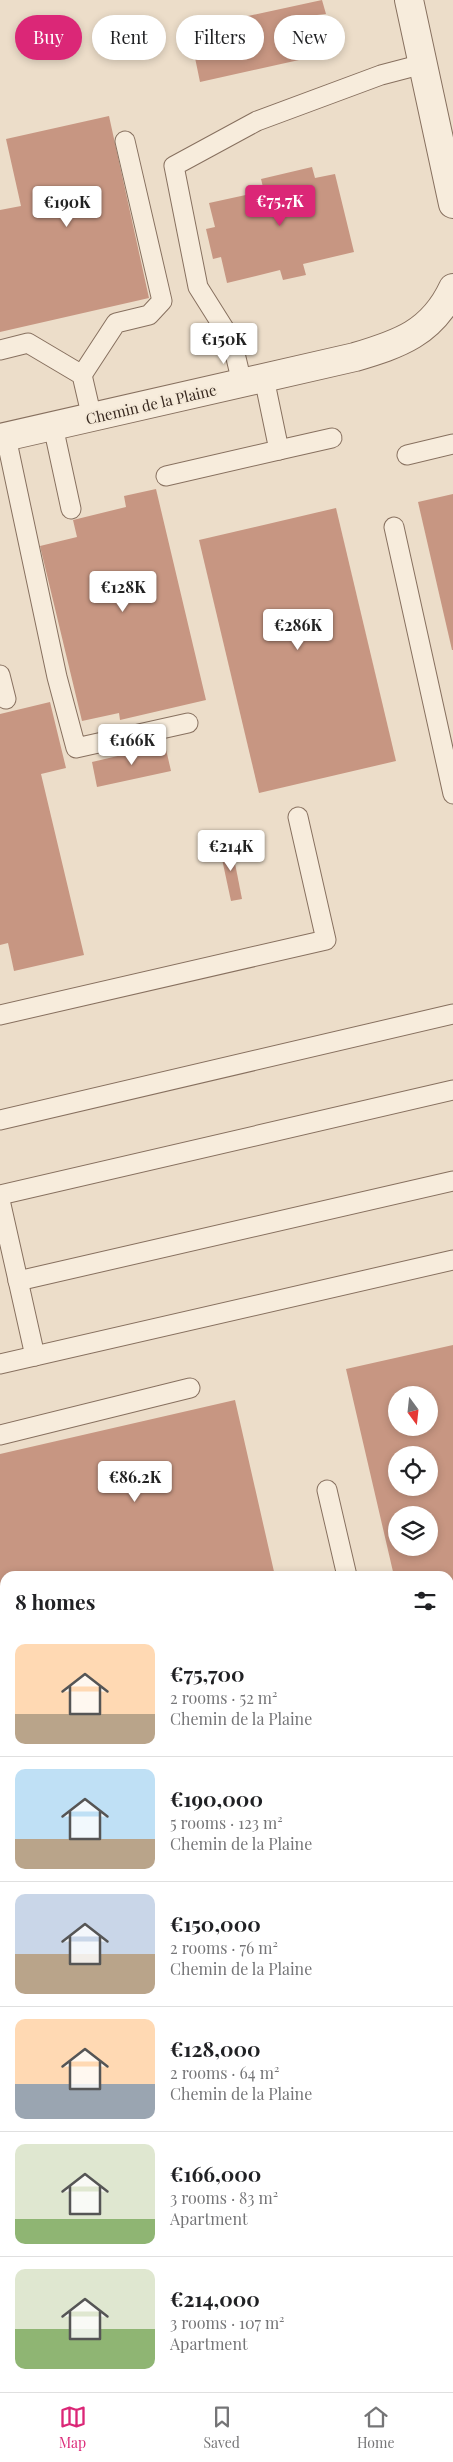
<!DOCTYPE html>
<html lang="en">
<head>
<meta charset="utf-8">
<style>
  :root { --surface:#fff; --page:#f2f2f2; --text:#202124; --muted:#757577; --line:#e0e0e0; --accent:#db2777 }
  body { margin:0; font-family:"Playfair Display",serif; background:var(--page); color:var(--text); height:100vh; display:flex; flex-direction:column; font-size:19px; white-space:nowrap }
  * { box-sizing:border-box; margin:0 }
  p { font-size:16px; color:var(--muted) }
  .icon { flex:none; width:28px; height:28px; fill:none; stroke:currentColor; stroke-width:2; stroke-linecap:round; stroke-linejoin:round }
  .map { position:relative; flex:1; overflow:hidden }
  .sheet { position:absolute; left:0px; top:1571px; width:454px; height:821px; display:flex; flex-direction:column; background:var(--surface); border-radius:15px 15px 0 0; box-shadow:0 2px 8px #0003 }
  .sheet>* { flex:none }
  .top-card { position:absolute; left:15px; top:15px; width:424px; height:45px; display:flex; gap:10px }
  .needle { width:32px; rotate:165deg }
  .controls { position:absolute; left:388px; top:1386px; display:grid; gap:10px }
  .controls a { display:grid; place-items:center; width:50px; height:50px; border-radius:50%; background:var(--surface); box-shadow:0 2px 8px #0003; font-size:25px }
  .price { position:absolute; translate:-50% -42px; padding:0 11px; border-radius:5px; background:#fff; color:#222; font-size:16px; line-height:32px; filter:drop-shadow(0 1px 2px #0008) }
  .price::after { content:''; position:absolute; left:50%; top:30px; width:15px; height:11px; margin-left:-8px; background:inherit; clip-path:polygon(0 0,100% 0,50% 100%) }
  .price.active { background:var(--accent); color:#fff }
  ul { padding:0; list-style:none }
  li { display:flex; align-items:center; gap:15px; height:125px; padding:0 15px }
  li+li { border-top:1px solid var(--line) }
  li span { display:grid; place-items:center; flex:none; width:140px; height:100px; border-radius:10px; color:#555 }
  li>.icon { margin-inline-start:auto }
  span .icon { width:60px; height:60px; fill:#fffc; stroke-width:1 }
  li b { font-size:21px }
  h2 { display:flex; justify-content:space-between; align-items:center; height:60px; padding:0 15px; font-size:21px }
  .tag { padding:0 18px; border-radius:22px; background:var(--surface); box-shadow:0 2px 8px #0003; font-size:18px; line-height:45px }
  .tag.active { background:var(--accent); color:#fff }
  .tabs { display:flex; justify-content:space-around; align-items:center; height:70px; border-top:1px solid var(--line); background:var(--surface); font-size:14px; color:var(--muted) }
  .tabs a { display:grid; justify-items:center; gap:2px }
  .tabs .active { color:var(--accent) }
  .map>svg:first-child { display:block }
</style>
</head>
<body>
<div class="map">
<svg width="453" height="2392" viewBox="0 0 453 2392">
  <rect width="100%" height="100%" fill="#ecddc9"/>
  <g fill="#c79682" fill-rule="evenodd">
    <polygon points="322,0 326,14 317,15 326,54 200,82 193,48 182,51 178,31"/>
    <polygon points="109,116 149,298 0,332 0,210 21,206 6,139"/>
    <polygon points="312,167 315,178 335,174 354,252 303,264 306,275 283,280 280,270 227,283 221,257 213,259 206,229 215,227 209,203 264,191 261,179"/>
    <polygon points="156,489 206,700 120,720 119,713 82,721 40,546 77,537 73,520 126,507 124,496"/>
    <polygon points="453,494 453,650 452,650 418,502"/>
    <polygon points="336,508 396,761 259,793 199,540"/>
    <polygon points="50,702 66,768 41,774 84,955 14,971 8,943 0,945 0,714"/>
    <polygon points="165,745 171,771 97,787 92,762"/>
    <polygon points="231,843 242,899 231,901 219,845"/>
    <path d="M453,1345V1635L449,1636V1576H394L346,1369ZM396,1395H429V1428H396ZM396,1455H429V1488H396ZM396,1515H429V1548H396Z"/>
    <polygon points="235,1400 275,1576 5,1576 4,1659 0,1641 0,1454"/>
  </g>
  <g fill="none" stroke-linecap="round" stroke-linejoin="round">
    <g stroke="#87705f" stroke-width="21">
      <g id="service">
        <polyline points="0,350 28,343 82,375 92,418"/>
        <polyline points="82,375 116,323 149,315 162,301 125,141"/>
        <polyline points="242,383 232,341 198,287 174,166 257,121 381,75 423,64"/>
        <polyline points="53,426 71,509"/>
        <polyline points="6,437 57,677 76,748 188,723"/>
        <polyline points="279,450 332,438"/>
        <polyline points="407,455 453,444"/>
        <polyline points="166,476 279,450 264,378"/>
        <polyline points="394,527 453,794"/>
        <polyline points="0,675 6,699"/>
        <polyline points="0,1015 326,940 298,817"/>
        <polyline points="0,1120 453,1014"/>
        <polyline points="0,1195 453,1090"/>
        <polyline points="0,1200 35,1356"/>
        <polyline points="18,1281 453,1181"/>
        <polyline points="0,1364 453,1260"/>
        <polyline points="0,1435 190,1388"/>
        <polyline points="327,1490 347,1576"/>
        <polyline points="449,1660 453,1659"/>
        <polyline points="0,1742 5,1741"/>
        <polyline points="0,2092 5,2091"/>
        <polyline points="449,2214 453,2213"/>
        <polyline points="0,2314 5,2313"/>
        <polyline points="449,2357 453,2356"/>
        <polyline points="449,2377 453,2391"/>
        <polyline points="181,2388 185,2392"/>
        <polyline points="288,2388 290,2392"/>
        <polyline points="327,2388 328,2392"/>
        <polyline points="368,2388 369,2392"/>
        <polyline points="155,2392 156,2388"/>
      </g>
    </g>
    <g stroke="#87705f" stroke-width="30">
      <g id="minor">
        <polyline points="409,0 453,204"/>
        <path d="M0,438L355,357C399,344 432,333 453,288"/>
        <polyline points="449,1749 453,1748"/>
        <polyline points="0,1836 5,1836"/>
        <polyline points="0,1858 5,1856"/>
        <polyline points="0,2203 5,2220"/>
        <polyline points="53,2388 54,2392"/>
      </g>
    </g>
    <use href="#service" stroke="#f7ecdc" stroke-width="19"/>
    <use href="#minor" stroke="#f7ecdc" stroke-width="28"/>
  </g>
  <g text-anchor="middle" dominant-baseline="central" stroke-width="4.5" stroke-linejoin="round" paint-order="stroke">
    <g font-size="15" fill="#392a21" stroke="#f4e9d8">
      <text transform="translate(151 404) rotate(-13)">Chemin de la Plaine</text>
    </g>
  </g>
</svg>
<div class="controls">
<a><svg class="needle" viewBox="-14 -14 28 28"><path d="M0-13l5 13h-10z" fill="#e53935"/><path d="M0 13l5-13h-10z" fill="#757577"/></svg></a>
<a><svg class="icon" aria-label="locate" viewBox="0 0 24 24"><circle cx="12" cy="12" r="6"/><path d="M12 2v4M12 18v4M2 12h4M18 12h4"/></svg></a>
<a><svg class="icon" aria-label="layers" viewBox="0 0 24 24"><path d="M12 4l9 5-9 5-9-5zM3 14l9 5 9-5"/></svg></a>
</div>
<b class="price active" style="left:280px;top:227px">€75.7K</b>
<b class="price" style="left:67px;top:228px">€190K</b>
<b class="price" style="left:224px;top:365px">€150K</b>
<b class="price" style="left:123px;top:613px">€128K</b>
<b class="price" style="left:298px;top:651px">€286K</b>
<b class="price" style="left:132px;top:766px">€166K</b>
<b class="price" style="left:231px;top:872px">€214K</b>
<b class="price" style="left:135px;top:1503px">€86.2K</b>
<div class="top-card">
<a class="tag active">Buy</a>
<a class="tag">Rent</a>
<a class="tag">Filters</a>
<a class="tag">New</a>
</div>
<section class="sheet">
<h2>8 homes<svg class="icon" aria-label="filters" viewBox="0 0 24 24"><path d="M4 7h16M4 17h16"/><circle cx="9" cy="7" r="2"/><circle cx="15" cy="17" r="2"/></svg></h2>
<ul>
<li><span style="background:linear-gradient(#ffd9b3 70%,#b9a48a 0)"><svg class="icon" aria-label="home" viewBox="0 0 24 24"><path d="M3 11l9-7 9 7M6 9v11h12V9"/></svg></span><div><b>€75,700</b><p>2 rooms · 52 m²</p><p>Chemin de la Plaine</p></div></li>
<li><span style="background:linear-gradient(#bfe0f5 70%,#b9a48a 0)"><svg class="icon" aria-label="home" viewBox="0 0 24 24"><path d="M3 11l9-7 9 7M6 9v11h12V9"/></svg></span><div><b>€190,000</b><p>5 rooms · 123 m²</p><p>Chemin de la Plaine</p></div></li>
<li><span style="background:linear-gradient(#c9d6e8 60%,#b9a48a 0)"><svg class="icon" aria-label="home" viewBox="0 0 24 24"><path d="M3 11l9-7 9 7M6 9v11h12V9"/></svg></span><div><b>€150,000</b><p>2 rooms · 76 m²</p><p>Chemin de la Plaine</p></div></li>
<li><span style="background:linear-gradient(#ffd9b3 65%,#9aa5b1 0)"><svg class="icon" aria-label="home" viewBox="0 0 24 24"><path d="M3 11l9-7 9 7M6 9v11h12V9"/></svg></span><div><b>€128,000</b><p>2 rooms · 64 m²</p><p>Chemin de la Plaine</p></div></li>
<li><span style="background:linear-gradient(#dfe7d0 75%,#8fb573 0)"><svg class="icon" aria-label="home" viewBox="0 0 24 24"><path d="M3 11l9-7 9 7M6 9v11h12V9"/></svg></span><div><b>€166,000</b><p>3 rooms · 83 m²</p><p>Apartment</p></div></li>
<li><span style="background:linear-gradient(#dfe7d0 60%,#8fb573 0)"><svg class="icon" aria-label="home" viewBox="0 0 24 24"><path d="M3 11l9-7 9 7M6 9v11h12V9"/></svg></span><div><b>€214,000</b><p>3 rooms · 107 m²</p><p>Apartment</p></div></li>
</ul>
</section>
</div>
<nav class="tabs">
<a class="active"><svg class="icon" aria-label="map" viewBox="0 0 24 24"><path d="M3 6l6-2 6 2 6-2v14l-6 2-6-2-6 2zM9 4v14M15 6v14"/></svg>Map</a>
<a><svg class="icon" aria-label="saved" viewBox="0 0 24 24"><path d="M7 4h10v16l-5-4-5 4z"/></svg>Saved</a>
<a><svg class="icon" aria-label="home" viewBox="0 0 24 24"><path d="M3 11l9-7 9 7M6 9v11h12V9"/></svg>Home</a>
</nav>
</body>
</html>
